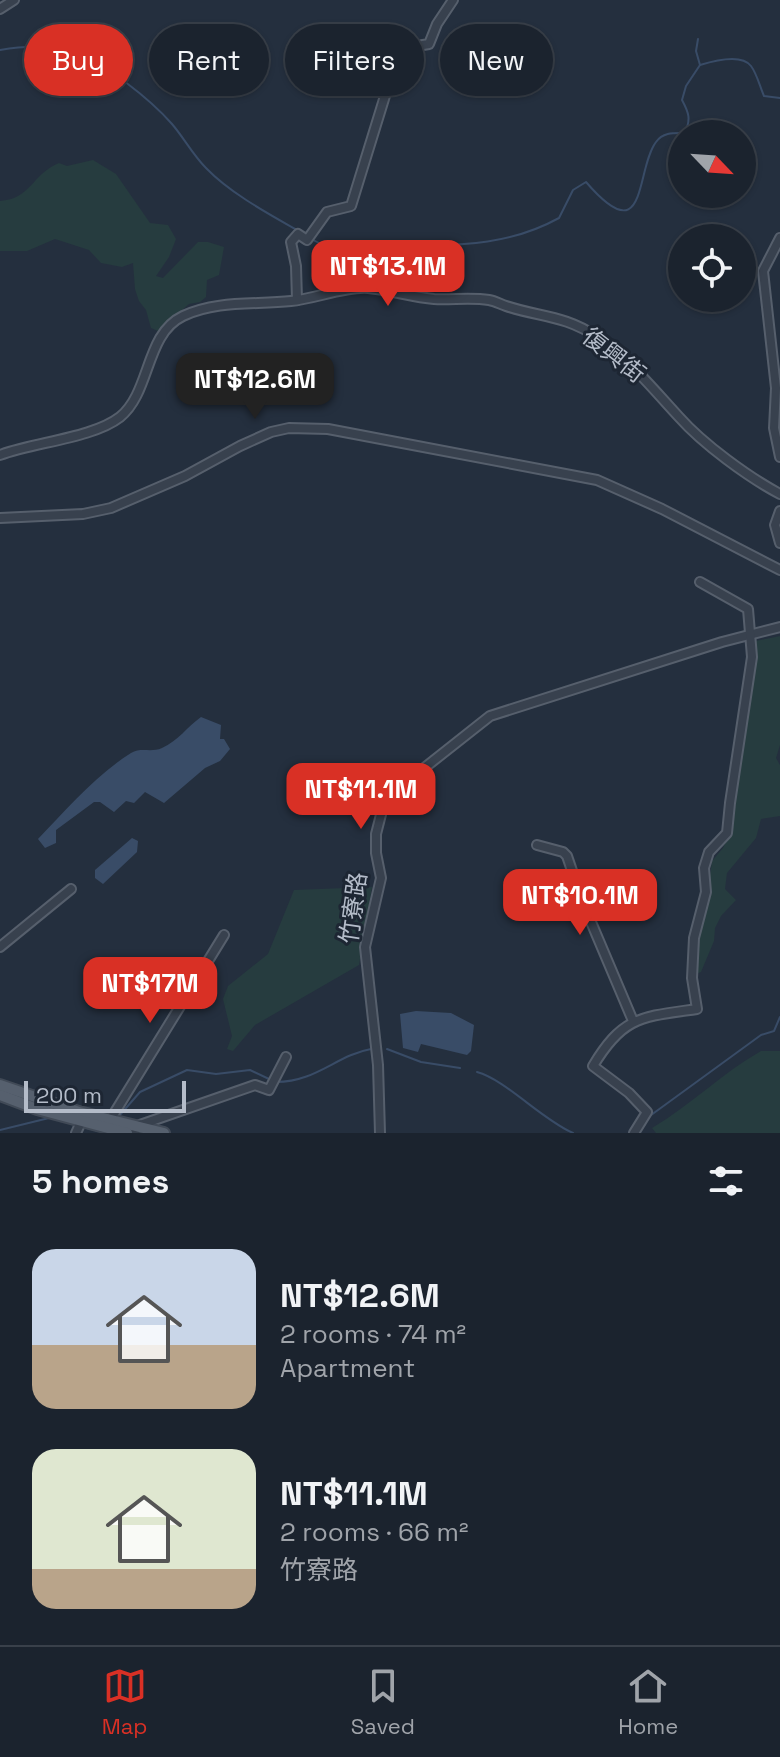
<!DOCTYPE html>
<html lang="en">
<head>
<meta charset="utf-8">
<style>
  :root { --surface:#1b232e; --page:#282f3a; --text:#f1f3f6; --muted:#a0a4aa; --line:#39404a; --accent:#d93025 }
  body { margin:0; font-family:"Space Grotesk","Noto Sans TC",sans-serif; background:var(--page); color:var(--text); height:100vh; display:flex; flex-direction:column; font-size:30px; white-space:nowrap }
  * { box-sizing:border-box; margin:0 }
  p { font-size:26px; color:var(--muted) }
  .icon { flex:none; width:44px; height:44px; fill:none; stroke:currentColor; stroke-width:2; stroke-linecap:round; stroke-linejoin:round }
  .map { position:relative; height:1133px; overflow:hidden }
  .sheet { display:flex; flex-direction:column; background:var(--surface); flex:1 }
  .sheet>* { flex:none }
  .top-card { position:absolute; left:24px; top:24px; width:732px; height:72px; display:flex; gap:16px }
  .needle { width:52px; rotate:115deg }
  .buttons { position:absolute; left:668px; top:120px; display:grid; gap:16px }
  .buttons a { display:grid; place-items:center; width:88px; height:88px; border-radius:50%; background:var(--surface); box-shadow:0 2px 6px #0004,0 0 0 2px var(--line); font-size:40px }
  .scale { position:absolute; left:24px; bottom:20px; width:162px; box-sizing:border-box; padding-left:8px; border:4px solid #b4bcc9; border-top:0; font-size:22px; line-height:28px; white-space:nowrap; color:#b4bcc9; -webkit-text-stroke:6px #1d2633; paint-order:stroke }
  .price { position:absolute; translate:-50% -68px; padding:0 18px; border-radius:16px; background:var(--accent); color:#fff; font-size:26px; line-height:52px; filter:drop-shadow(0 2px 4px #0008) }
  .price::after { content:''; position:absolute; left:50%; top:48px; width:24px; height:18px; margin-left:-12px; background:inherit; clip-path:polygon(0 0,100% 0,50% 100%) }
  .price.active { background:#222; color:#fff }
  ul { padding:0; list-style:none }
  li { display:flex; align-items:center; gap:24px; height:200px; padding:0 32px }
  li span { display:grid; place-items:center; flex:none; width:224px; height:160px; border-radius:24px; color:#555 }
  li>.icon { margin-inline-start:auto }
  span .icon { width:96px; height:96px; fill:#fffc; stroke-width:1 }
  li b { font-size:34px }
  h2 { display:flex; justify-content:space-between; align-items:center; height:96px; padding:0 32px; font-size:34px }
  .pill { padding:0 28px; border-radius:36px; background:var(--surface); box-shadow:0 2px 6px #0004,0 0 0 2px var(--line); font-size:28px; line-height:72px }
  .pill.active { background:var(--accent); color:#fff }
  .tabs { display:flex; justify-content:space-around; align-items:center; height:112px; border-top:2px solid var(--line); background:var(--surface); font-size:22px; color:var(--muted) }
  .tabs a { display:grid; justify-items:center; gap:4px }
  .tabs .active { color:var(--accent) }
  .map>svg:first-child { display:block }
</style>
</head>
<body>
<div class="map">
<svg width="780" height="1133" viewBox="0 0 780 1133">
  <rect width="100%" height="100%" fill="#242f3e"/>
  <g fill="#263c3f">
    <path d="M93,160L116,174L150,223L168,225L176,239L169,257L156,276L163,278L198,242H208L224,247L219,275L207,280L206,297L200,302L189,304L158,331L151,328L146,310L139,301L135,289L133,263L122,267L101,263L89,250L55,239L27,251H0V201C31,199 32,174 59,163L67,166Z"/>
    <polygon points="396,252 407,260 427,256 425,271 418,278 417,287 412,293 381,288 388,262"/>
    <polygon points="780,636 780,745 776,758 780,765 780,816 761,819 756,838 727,873 725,889 736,900 721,916 715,928 714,941 701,972 696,974 692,955 705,912 712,861 723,848 733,827 751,642"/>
    <polygon points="372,887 359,965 255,1025 233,1051 227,1049 232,1036 223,999 228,986 268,954 294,890"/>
    <path d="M761,1051H780V1133H656L652,1128C691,1105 722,1073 761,1051Z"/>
  </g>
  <g fill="#394c67">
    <path d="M201,717L221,725L220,739H224L230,749L220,761L205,768L164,803L145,792L134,803L126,801L114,812L100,802H94L56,830V843L45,848L38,839C67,809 96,775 131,753C141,747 151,753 162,748C178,741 187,727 201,717Z"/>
    <polygon points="132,838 138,841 137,852 103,884 95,878 95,870"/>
    <polygon points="416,1011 451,1013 474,1025 471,1051 467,1055 421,1044 418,1052 403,1048 400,1014"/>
  </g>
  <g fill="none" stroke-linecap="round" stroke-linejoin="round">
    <g stroke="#394c67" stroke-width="2">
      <path d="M0,50C23,46 50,45 73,52C104,62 151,100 172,124C184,138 193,155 206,168C230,193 267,213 297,230"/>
      <path d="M700,65C713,61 741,53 751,66C757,74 760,87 764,96L780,98"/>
      <path d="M313,240C356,264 384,247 427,243C439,242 452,245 464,244C497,242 530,234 559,218L573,190L586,182C648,254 635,170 656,142C663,132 674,133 685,133C691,119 689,113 682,100L686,86L700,65L696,51L698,39"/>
      <polyline points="387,1049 421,1062 460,1068"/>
      <path d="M477,1072C506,1080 541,1119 573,1133"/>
      <path d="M276,1082C316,1082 337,1055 371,1049"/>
      <polyline points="119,1116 140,1092 187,1070 216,1074 250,1070 269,1079"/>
      <polyline points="647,1118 761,1035 774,1031 780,1017"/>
      <polyline points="87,1128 106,1133"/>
      <polyline points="0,1130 49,1118"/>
    </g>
    <g stroke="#565f6c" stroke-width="12">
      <g id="minor">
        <polyline points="0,9 14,0"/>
        <polyline points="780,238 763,271 776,388 774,428 780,457"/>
        <polyline points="297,300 296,266 291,242 298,234 307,240 327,212 351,206 397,57 411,47 429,44 437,24 453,0"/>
        <path d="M0,455C35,442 93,438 120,417C151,392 145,334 183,316C217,300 255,305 291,301C314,299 346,286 368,288C390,290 412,297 434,299C452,300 471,297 489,300C495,301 500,304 506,306C539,317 565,315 597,337C629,359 653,389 679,417C703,444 748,477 780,494"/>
        <polyline points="780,511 775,525 780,543"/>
        <polyline points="0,518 83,514 111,508 185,476 240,446 271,432 289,428 328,429 597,480 662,509 780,570"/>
        <polyline points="537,845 563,852 567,856 583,903 633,1021"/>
        <polyline points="0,947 71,889"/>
        <polyline points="107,1125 224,935"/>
        <polyline points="76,1133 83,1118"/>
        <polyline points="135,1133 137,1126 255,1085 269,1090 286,1057"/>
        <polyline points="380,1133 378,1065 365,947 381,878 376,853 376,834 385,799 490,716 722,642 780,627"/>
        <path d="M634,1133L647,1112L629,1093L593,1066C623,1016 641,1017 697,1009L692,978L694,938L706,892L704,868L709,852L727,833L730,803L752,657L748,609L700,582"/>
      </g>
    </g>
    <g stroke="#414a57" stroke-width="14">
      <g id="major">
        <polyline points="0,1085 79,1112 164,1133"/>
        <polyline points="0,1095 37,1109 127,1133"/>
      </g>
    </g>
    <use href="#minor" stroke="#38414e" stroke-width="8"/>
    <use href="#major" stroke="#56606e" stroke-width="10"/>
  </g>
  <g text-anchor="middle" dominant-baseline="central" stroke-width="6" stroke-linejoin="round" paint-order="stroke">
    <g font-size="24" fill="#b4bcc9" stroke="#1d2633">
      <text transform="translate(614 355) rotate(38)">復興街</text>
      <text transform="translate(353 908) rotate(-82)">竹寮路</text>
    </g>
  </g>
</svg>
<div class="buttons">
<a><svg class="needle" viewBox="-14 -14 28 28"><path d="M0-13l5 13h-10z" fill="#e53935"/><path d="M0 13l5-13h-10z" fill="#a0a4aa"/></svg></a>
<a><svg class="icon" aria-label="locate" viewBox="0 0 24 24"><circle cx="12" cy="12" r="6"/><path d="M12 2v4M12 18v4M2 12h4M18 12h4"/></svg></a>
</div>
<div class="scale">200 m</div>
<b class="price" style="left:388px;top:308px">NT$13.1M</b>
<b class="price active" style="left:255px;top:421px">NT$12.6M</b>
<b class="price" style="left:361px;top:831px">NT$11.1M</b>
<b class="price" style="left:580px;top:937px">NT$10.1M</b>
<b class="price" style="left:150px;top:1025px">NT$17M</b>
<div class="top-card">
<a class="pill active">Buy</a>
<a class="pill">Rent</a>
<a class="pill">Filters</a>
<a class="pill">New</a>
</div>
</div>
<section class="sheet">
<h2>5 homes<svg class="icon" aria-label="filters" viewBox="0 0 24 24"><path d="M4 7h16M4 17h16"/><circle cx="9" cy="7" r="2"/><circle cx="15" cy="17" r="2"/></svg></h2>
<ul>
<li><span style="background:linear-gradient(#c9d6e8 60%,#b9a48a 0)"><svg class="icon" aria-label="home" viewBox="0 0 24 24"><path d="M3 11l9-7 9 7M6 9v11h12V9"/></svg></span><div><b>NT$12.6M</b><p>2 rooms · 74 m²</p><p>Apartment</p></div></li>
<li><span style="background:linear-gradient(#dfe7d0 75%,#b9a48a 0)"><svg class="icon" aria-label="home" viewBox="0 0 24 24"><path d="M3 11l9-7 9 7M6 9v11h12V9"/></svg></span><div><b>NT$11.1M</b><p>2 rooms · 66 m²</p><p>竹寮路</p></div></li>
</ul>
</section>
<nav class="tabs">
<a class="active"><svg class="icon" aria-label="map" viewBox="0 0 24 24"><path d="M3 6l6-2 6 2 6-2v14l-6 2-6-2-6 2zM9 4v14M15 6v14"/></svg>Map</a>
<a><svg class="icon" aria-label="saved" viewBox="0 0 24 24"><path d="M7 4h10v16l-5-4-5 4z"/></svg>Saved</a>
<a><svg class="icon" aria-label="home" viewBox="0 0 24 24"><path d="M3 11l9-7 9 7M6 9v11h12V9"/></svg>Home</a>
</nav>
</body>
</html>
